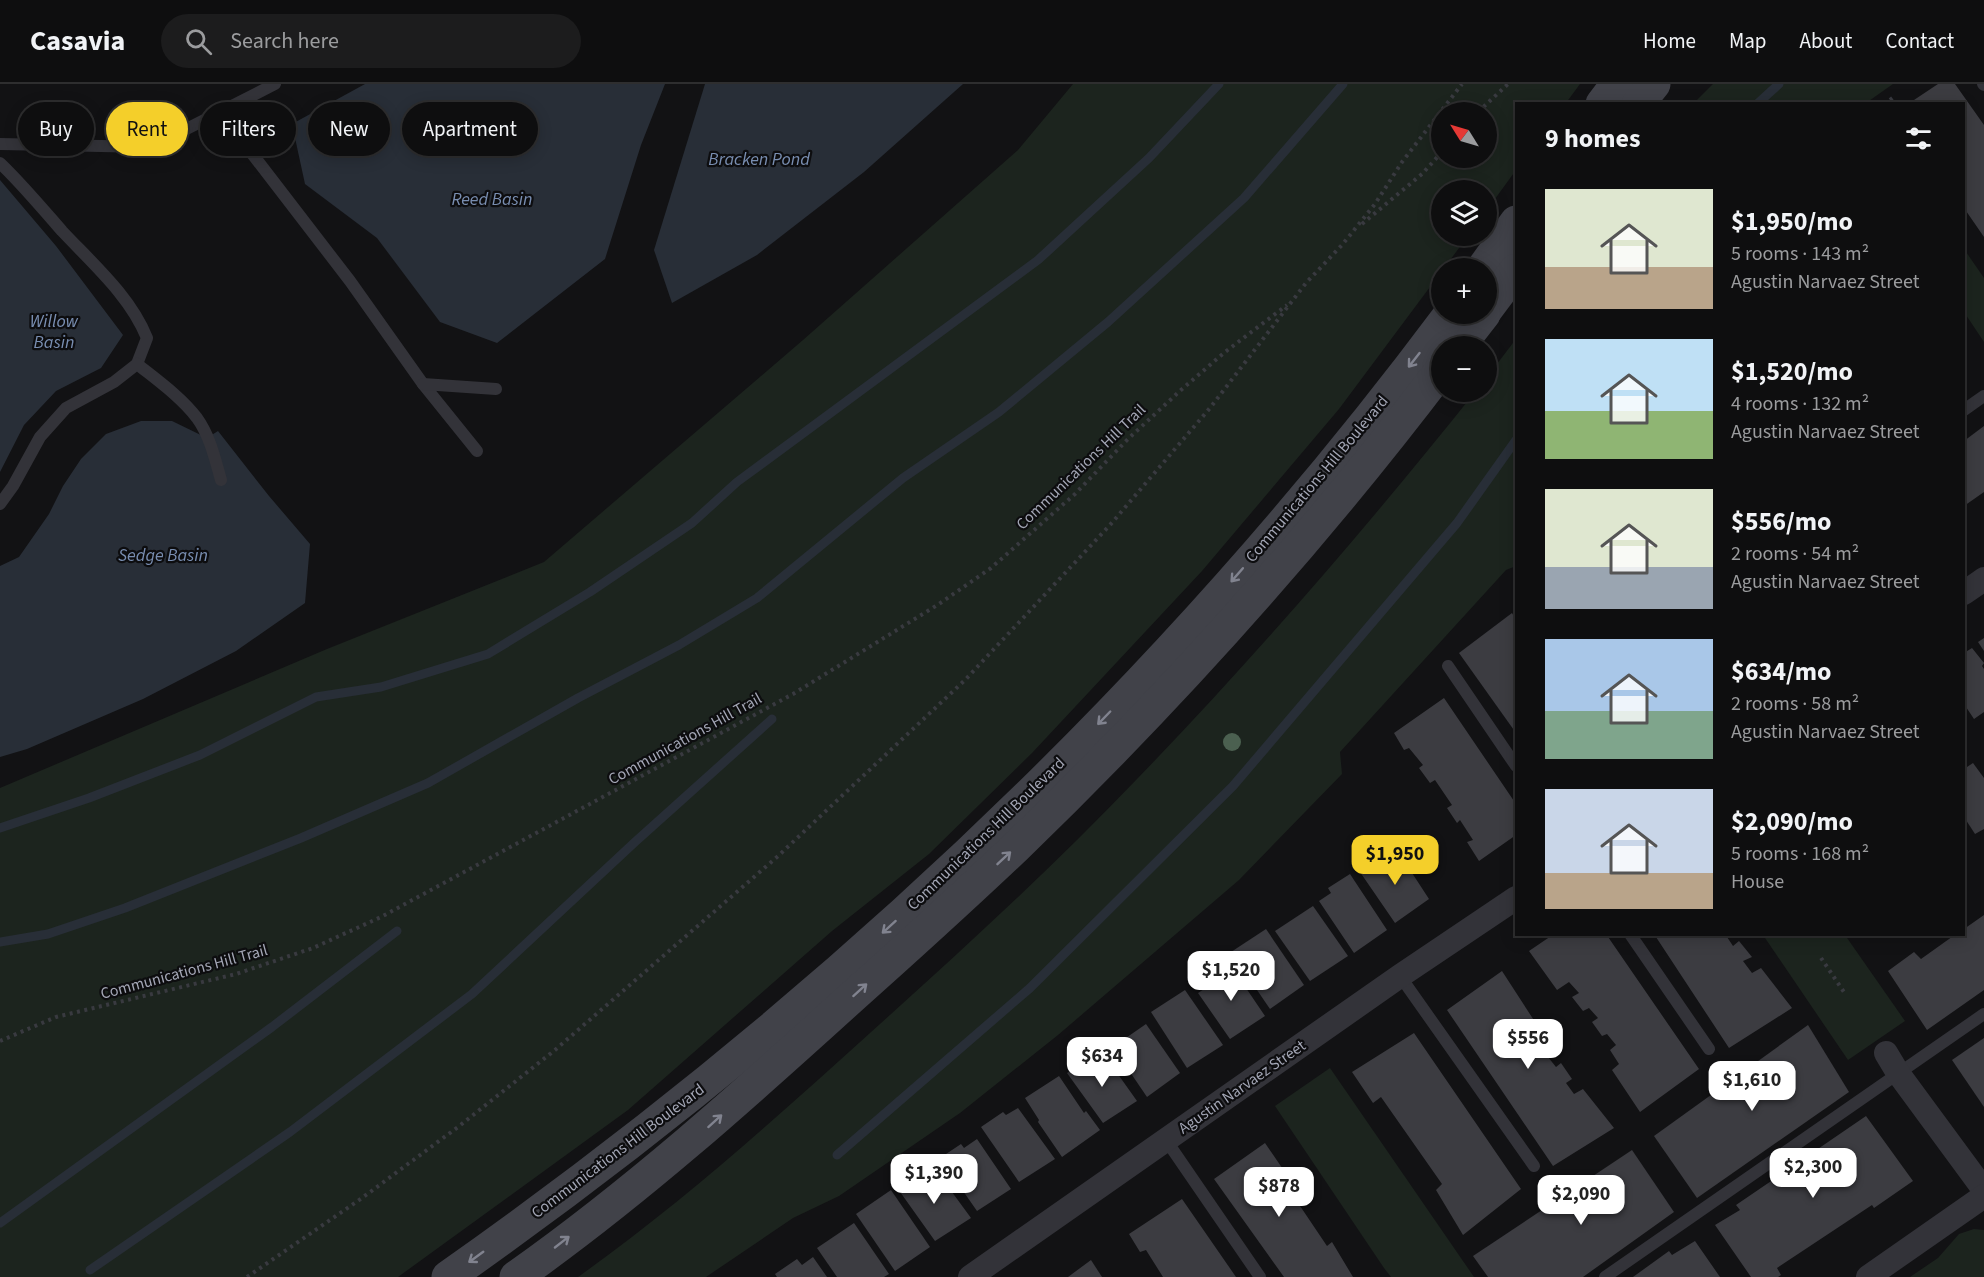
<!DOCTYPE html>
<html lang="en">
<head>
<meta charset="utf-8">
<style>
  :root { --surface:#0e0e0f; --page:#1c1c1d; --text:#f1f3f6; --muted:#9b9c9e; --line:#2e2e2f; --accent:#f4cf2a }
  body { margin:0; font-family:"Source Sans 3",sans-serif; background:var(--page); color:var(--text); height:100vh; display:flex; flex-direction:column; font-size:22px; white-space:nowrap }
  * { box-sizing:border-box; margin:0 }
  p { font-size:20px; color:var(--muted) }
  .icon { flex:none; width:33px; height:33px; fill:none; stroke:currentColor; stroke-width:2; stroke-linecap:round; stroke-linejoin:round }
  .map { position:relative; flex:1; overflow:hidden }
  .sheet { position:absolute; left:1515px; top:18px; width:450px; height:834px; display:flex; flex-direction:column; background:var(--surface); border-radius:0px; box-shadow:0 3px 15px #0003,0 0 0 2px var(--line) }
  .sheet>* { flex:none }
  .banner { position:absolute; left:18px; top:18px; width:570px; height:54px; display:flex; gap:12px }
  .needle { width:39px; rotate:307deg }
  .tools { position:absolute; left:1431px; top:18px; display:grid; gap:12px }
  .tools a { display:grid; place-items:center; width:66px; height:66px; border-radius:50%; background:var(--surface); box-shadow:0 3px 15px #0003,0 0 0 2px var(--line); font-size:30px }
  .price { position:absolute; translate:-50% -51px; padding:0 14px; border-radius:12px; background:#fff; color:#222; font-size:20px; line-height:39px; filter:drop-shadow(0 2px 3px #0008) }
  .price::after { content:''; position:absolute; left:50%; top:36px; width:18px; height:14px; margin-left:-9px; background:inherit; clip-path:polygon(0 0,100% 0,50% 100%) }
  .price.current { background:var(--accent); color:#111 }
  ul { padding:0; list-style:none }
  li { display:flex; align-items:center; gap:18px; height:150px; padding:0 30px }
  li span { display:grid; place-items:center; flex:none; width:168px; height:120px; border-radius:0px; color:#555 }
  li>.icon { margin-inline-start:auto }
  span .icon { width:72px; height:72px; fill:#fffc; stroke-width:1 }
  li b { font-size:26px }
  h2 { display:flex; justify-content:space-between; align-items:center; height:72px; padding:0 30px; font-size:26px }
  .chip { padding:0 21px; border-radius:27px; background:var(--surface); box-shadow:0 3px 15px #0003,0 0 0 2px var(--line); font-size:21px; line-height:54px }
  .chip.current { background:var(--accent); color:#111 }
  header { display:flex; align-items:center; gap:36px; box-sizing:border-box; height:84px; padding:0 30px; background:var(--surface); border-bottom:2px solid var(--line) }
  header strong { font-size:28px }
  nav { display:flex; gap:33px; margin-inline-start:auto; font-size:21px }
  .search { width:420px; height:54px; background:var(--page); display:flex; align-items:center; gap:15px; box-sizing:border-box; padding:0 21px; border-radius:33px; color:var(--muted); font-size:22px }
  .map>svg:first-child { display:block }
</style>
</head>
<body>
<header>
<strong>Casavia</strong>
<div class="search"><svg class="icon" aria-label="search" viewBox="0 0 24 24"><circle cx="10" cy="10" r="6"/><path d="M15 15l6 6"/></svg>Search here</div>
<nav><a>Home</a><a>Map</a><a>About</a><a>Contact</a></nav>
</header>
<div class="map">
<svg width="1984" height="1193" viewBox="0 0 1984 1193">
  <rect width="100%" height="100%" fill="#121214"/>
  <g fill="#1c241e" fill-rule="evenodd">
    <path d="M1073,0H1580L1566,19L1516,20V86L1487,126L1486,106H1442V152H1468L1339,325L1202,487L1032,669L929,770L832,847L628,1026L398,1193H0V704L327,565L544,478L803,256L1018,66ZM1442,28H1486V74H1442Z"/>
    <polygon points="1713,0 1893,0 1866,19 1694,19"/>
    <polygon points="1964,165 1984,194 1984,258 1964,228"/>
    <path d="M1516,255V482L1506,486L1340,668L1342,690L1239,796L1058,951L960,1029L839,1112L793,1134L706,1193H578C681,1120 776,1034 870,949C961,867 1052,784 1137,695C1256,572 1368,442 1475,308H1486L1487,293Z"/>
    <polygon points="1763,851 1845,851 1905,937 1848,976"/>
    <polygon points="1330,984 1474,1193 1391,1193 1384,1184 1275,1022"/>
    <polygon points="1974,1145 1984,1146 1984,1193 1910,1193 1938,1174 1959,1150"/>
  </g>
  <g fill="#282e37">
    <polygon points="365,0 665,0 641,61 605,175 497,259 440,238 377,154 305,100 292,40"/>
    <polygon points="705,0 963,0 864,88 757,171 672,219 654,166"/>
    <polygon points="0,96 56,162 123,251 101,284 56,307 24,341 0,388"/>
    <polygon points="141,337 172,337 207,354 218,347 269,412 310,460 305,519 236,567 143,615 27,665 0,673 0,482 19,473 49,430 63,402 81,375 106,350"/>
  </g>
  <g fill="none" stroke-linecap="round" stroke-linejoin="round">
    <g stroke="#282e37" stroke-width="9">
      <polyline points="1757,20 1779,0"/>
      <polyline points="0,744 89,714 200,671 316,613 381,603 488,570 590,508 692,439 737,398 1038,176 1149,74 1219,0"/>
      <polyline points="0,858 48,850 125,824 301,754 428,699 578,614 679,561 757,514 903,394 999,328 1108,238 1244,114 1343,0"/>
      <polyline points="837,1071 1030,904 1233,702 1457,439 1516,356"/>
      <polyline points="0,1139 272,943 397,847"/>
      <polyline points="90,1186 290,1048 472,910 635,758 772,635"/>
    </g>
  </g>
  <g fill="#3c3c41">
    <polygon points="1938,0 1955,0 1984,41 1984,153 1964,124 1964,20 1908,20"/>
    <polygon points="1984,342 1984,408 1964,422 1964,357"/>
    <polygon points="1512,529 1516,536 1516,649 1459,569"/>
    <polygon points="1984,554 1984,567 1978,558"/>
    <polygon points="1972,564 1984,579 1982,582 1984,585 1984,628 1974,635 1964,620 1964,569"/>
    <polygon points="1444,614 1516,720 1516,751 1479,777 1467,758 1473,756 1460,736 1457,739 1447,724 1452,721 1435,696 1430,699 1419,684 1423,681 1409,664 1404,666 1394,649"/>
    <polygon points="1973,679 1984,694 1984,745 1975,750 1964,733 1964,685"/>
    <polygon points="1399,769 1429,815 1395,839 1360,788 1379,772 1386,778"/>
    <polygon points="1350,790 1387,846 1354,869 1319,817 1331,809 1328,804"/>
    <polygon points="1313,822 1348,872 1310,897 1275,847"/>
    <polygon points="1984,831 1984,906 1927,946 1888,887 1914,868 1921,875 1956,850 1964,850 1964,845"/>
    <polygon points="1266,845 1304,901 1270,925 1231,868"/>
    <polygon points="1554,850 1606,850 1699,985 1640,1028 1612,986 1619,980 1610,966 1616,961 1607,950 1602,952 1592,938 1598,934 1589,924 1583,927 1572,913 1579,909 1569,898 1557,906 1529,867"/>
    <polygon points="1654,850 1725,850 1733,862 1739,857 1752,873 1743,877 1752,889 1761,884 1792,924 1729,964"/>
    <polygon points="1229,879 1265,932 1230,955 1198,909 1212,900 1207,894"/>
    <polygon points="1502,887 1537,941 1530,945 1538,956 1544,952 1557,969 1548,973 1556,983 1561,979 1572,995 1566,999 1574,1010 1583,1005 1614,1044 1553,1082 1447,926"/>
    <polygon points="1185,906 1223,961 1187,984 1151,928"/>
    <polygon points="1146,940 1180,989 1147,1013 1113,963"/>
    <polygon points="1808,941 1849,1008 1697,1114 1654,1052"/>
    <polygon points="1414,949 1521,1105 1463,1151 1436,1106 1442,1100 1381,1013 1373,1019 1352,988"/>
    <polygon points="1984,954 1984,1023 1952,976"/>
    <polygon points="1105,972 1137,1017 1103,1039 1067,989 1089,974 1094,979"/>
    <polygon points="1059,992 1084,1029 1086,1027 1100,1046 1062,1073 1038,1038 1039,1036 1025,1014"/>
    <polygon points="1018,1024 1055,1075 1019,1098 981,1043 1003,1028 1006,1031"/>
    <polygon points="1866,1032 1913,1097 1874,1124 1872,1121 1777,1184 1781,1191 1778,1193 1751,1193 1715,1141 1740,1126 1736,1121"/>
    <polygon points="977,1055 1011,1105 977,1127 940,1074 961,1060 964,1064"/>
    <polygon points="1265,1059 1300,1110 1294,1113 1327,1162 1332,1158 1353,1193 1284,1193 1214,1095"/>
    <polygon points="1632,1066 1674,1128 1583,1193 1488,1193 1473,1172"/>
    <polygon points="921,1089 927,1096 938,1089 971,1134 935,1157 898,1105"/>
    <polygon points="891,1106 930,1163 895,1187 856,1130"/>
    <polygon points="1182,1115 1236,1193 1163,1193 1146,1166 1140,1168 1129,1150"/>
    <polygon points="854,1139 889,1190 884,1193 837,1193 817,1164"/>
    <polygon points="1695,1157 1720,1193 1633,1193 1669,1167 1672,1171"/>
    <polygon points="813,1173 827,1193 777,1193 775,1190 797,1175 802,1181"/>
    <polygon points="1091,1176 1102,1193 1068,1193"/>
  </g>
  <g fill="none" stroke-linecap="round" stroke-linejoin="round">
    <g stroke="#393a40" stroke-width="4" stroke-dasharray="3 4.5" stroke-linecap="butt">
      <polyline points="1890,16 1895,12"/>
      <polyline points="1478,28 1508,0"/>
      <polyline points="1362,140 1422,90 1442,68"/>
      <polyline points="1821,874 1846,911"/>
      <polyline points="0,957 56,933 236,890 313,864 381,833 793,610 939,520 991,484 1075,410 1128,355 1181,306 1225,268 1287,221"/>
      <polyline points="247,1193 362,1114 458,1043 555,966 777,773 965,596 1110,441 1210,324 1306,199 1342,161 1375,120 1402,78 1462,0"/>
    </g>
    <g stroke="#333339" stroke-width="12">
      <polyline points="1983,0 1984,1"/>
      <polyline points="220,28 350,197 423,300 477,367"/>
      <polyline points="0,60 151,63 275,0"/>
      <path d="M0,79C22,100 42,124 62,147C93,180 130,212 147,254L137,280"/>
      <polyline points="423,300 496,305"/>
      <polyline points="1964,326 1984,312"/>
      <path d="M0,420L13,402L40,353L66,324L114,298L137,280C157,296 181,313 197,334C210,352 215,375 221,396"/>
      <polyline points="1448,582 1516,682"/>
      <polyline points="1630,850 1709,965"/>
      <polyline points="1400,892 1534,1082"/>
      <polyline points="1166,1056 1260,1193"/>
      <polyline points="1605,1193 1984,930"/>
    </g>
    <g stroke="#333339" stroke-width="24">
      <polyline points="1964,509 1984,495"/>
      <polyline points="1886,969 1898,989 1984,1106"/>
      <polyline points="970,1193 1400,892 1516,814"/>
      <polyline points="1868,1193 1984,1112"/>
    </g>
    <g stroke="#414249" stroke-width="33">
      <polyline points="1602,20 1617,0"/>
      <polyline points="1638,20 1654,0"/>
      <polyline points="1483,184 1516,138"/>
      <polyline points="1486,226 1516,186"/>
      <polyline points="1459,262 1484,230"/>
      <path d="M448,1193C830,924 1170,605 1450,230"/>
      <path d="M516,1193C635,1109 744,1011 852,913C907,864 962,814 1016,763C1169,615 1313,455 1442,285"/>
    </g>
  </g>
  <circle fill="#4b6050" cx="1232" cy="658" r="9"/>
  <defs><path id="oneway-shaft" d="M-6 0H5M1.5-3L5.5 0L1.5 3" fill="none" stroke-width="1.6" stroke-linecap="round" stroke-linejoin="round" transform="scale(1.5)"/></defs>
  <g stroke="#81838f">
    <use href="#oneway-shaft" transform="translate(1414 276) rotate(128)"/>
    <use href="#oneway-shaft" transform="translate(1237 491) rotate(131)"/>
    <use href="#oneway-shaft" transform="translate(1104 634) rotate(134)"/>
    <use href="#oneway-shaft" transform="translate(1004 774) rotate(-43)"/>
    <use href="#oneway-shaft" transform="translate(889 843) rotate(138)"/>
    <use href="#oneway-shaft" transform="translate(860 906) rotate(-42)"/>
    <use href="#oneway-shaft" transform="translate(715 1037) rotate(-42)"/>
    <use href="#oneway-shaft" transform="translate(562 1158) rotate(-38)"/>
    <use href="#oneway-shaft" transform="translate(476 1173) rotate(144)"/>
  </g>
  <g text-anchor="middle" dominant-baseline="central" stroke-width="4.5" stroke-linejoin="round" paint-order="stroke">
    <g font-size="16" fill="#a3a6b5" stroke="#0d0d0f">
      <text transform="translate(1081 383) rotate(-44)">Communications Hill Trail</text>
      <text transform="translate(1317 395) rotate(-50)">Communications Hill Boulevard</text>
      <text transform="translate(685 655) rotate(-29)">Communications Hill Trail</text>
      <text transform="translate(986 750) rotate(-44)">Communications Hill Boulevard</text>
      <text transform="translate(184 888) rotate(-15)">Communications Hill Trail</text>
      <text transform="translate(1242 1003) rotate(-35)">Agustin Narvaez Street</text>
      <text transform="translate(618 1067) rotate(-37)">Communications Hill Boulevard</text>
    </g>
    <g font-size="18" font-style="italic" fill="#798eb1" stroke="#0d0d0f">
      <text x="759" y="75">Bracken Pond</text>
      <text x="492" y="115">Reed Basin</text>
      <text x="54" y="237">Willow<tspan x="54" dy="21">Basin</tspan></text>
      <text x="163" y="471">Sedge Basin</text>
    </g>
  </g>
</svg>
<div class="tools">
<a><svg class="needle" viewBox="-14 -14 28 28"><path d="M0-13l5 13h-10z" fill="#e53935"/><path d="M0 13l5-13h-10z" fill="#9b9c9e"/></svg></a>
<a><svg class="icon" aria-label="layers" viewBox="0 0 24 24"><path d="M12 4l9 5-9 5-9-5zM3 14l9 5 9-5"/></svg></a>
<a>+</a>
<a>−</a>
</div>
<b class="price current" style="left:1395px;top:802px">$1,950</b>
<b class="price" style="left:1231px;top:918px">$1,520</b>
<b class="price" style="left:1528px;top:986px">$556</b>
<b class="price" style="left:1102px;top:1004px">$634</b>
<b class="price" style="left:1752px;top:1028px">$1,610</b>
<b class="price" style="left:1813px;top:1115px">$2,300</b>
<b class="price" style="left:934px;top:1121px">$1,390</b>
<b class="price" style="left:1279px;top:1134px">$878</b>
<b class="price" style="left:1581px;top:1142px">$2,090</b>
<div class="banner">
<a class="chip">Buy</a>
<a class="chip current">Rent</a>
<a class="chip">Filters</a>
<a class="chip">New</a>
<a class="chip">Apartment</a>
</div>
<section class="sheet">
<h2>9 homes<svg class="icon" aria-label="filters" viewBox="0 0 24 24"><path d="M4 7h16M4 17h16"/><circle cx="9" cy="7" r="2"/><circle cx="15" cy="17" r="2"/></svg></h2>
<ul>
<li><span style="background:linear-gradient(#dfe7d0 65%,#b9a48a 0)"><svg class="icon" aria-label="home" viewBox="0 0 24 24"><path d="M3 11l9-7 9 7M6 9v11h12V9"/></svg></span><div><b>$1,950/mo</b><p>5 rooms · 143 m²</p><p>Agustin Narvaez Street</p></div></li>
<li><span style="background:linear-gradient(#bfe0f5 60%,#8fb573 0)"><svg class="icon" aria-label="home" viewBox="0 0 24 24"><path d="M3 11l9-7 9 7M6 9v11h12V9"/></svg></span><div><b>$1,520/mo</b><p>4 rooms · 132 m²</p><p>Agustin Narvaez Street</p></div></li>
<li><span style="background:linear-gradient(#dfe7d0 65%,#9aa5b1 0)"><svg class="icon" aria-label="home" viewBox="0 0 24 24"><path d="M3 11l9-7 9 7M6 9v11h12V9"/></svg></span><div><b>$556/mo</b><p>2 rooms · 54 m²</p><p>Agustin Narvaez Street</p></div></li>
<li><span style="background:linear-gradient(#a9c7e8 60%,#7fa58c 0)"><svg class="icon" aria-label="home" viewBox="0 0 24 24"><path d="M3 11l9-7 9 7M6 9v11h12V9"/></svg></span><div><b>$634/mo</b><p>2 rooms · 58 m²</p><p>Agustin Narvaez Street</p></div></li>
<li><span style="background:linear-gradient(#c9d6e8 70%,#b9a48a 0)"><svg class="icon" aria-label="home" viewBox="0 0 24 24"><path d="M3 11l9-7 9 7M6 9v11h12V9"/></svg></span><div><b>$2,090/mo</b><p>5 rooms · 168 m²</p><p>House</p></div></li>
</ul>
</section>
</div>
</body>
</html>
